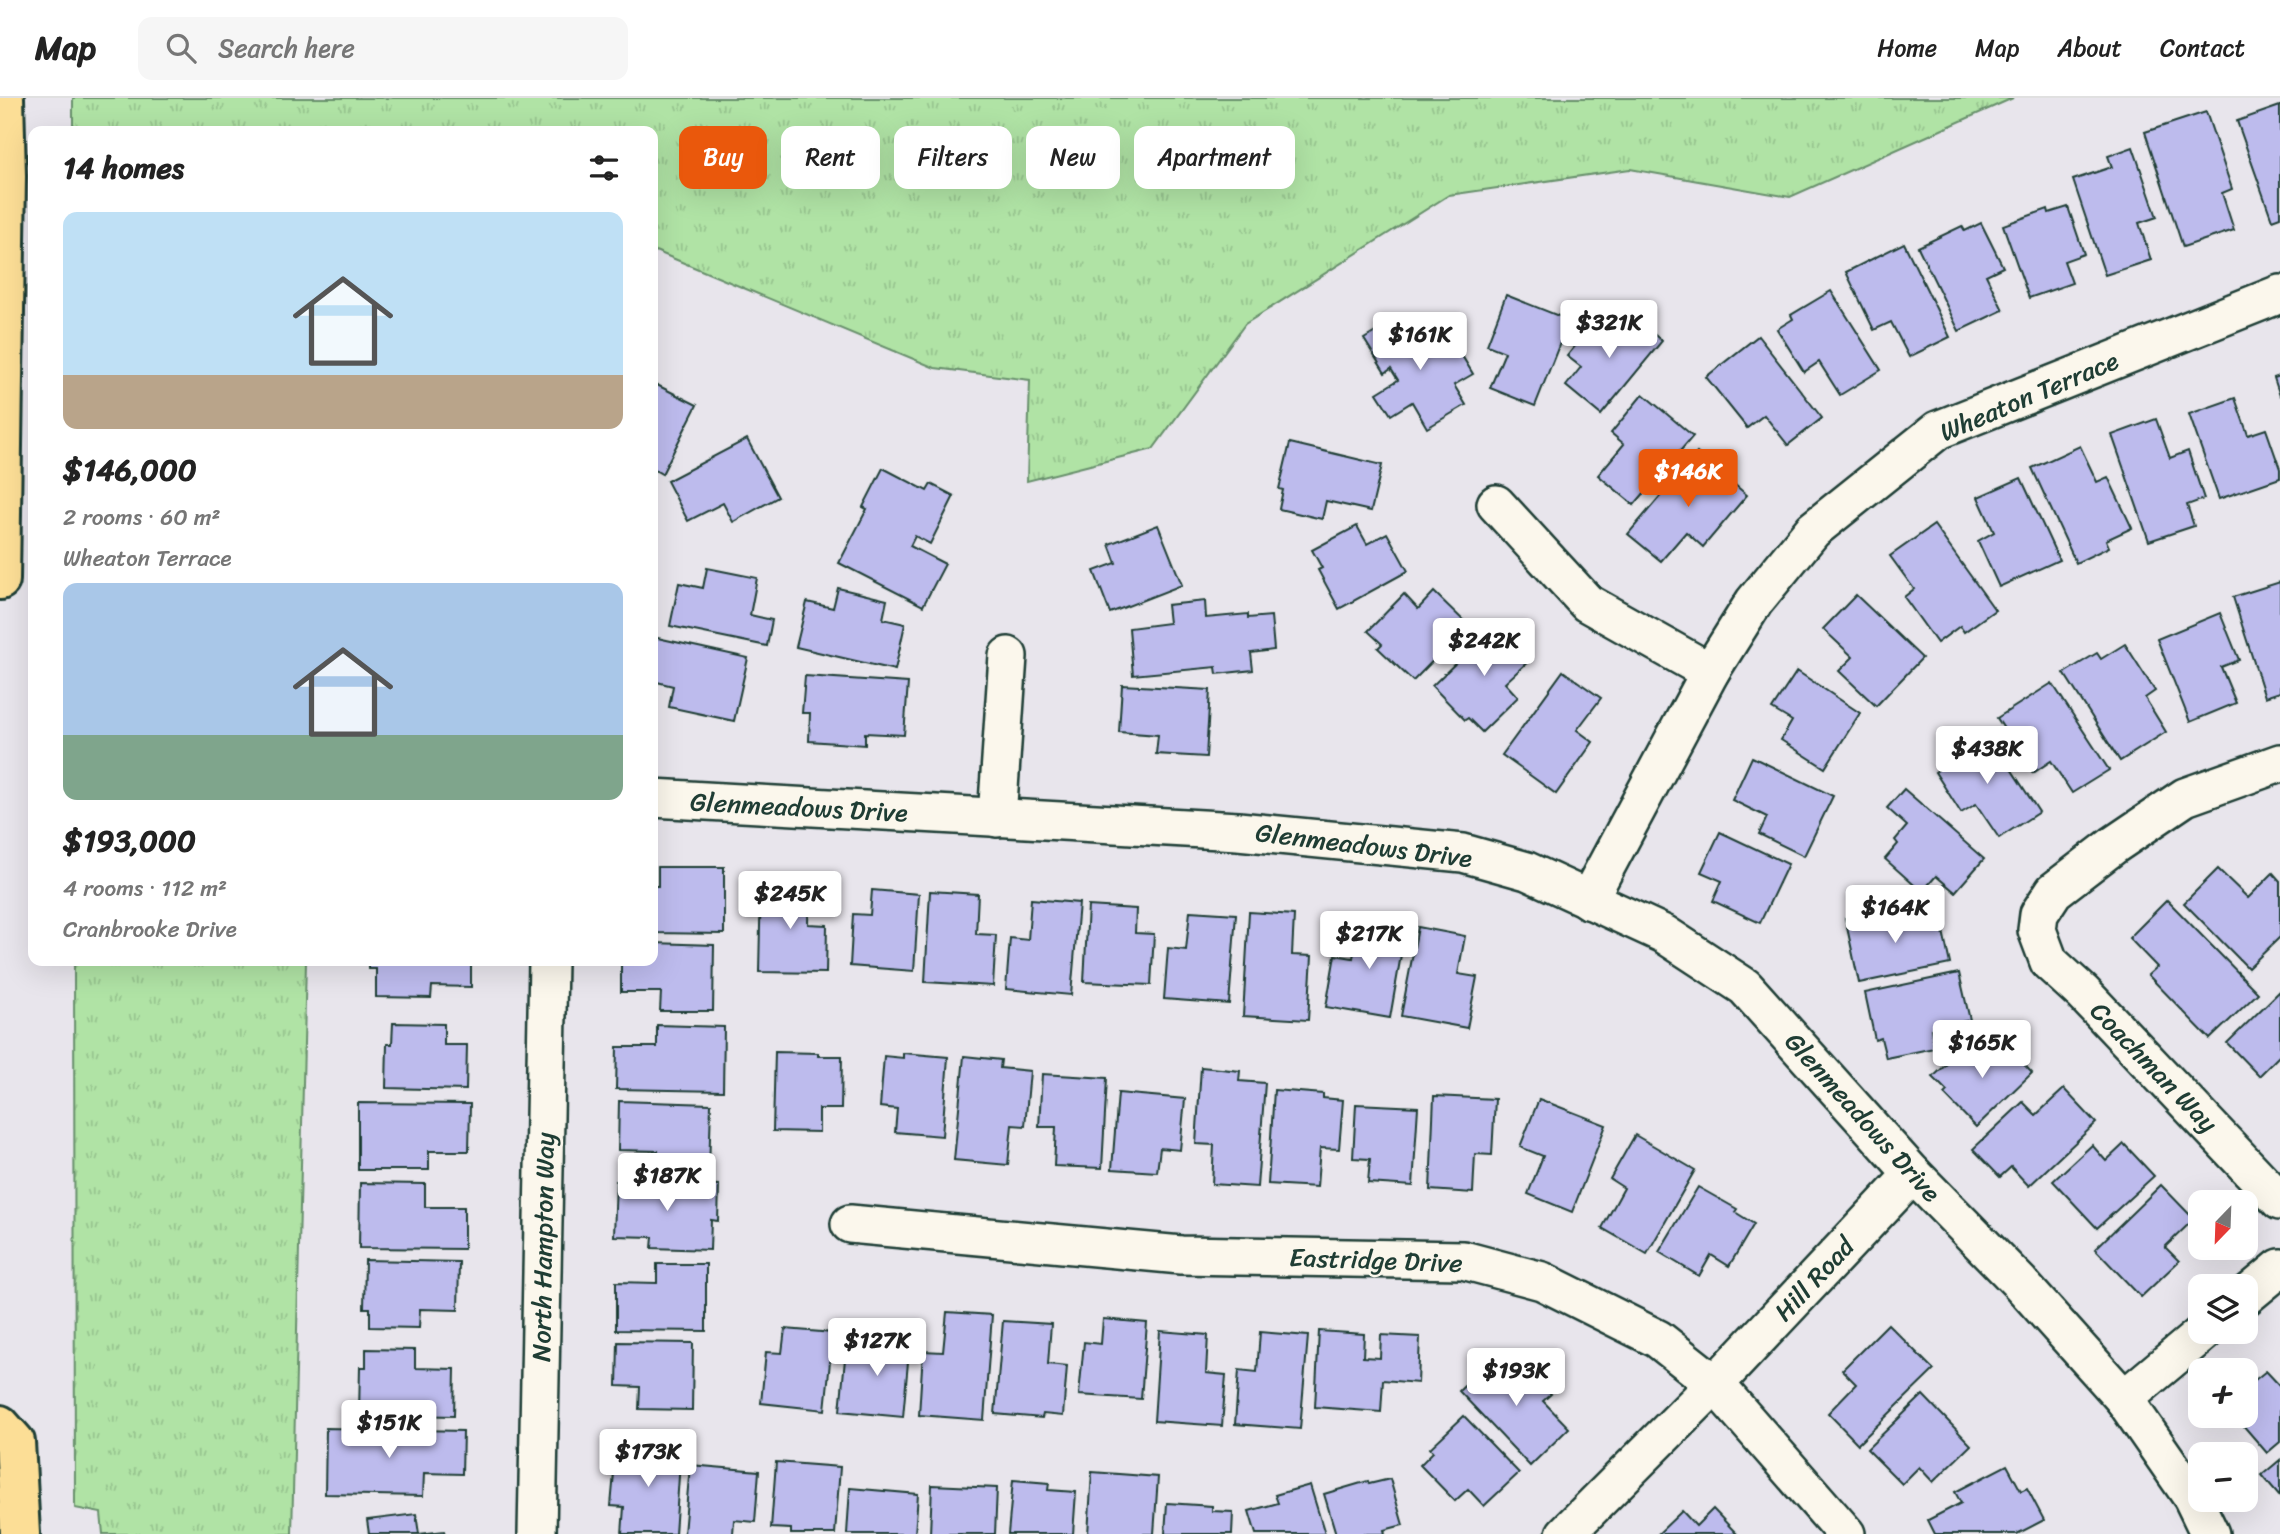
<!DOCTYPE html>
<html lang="en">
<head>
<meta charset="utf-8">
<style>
  :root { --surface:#fff; --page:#f6f6f6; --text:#222; --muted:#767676; --line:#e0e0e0; --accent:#ea580c }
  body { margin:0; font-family:Sriracha,sans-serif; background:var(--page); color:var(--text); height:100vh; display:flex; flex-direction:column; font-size:26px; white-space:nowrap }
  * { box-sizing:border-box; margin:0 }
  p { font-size:23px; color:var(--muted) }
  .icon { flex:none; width:38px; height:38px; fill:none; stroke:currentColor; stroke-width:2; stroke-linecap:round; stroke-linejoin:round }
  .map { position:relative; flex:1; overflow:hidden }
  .side { position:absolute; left:28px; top:28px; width:630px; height:840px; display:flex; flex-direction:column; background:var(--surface); border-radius:14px; box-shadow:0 7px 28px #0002 }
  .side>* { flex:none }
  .hud { position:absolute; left:679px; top:28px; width:665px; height:63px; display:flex; gap:14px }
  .needle { width:46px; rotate:203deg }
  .controls { position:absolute; left:2188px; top:1092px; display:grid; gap:14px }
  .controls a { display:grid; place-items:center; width:70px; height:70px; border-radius:14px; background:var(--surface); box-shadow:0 7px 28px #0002; font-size:35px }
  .price { position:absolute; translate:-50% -60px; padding:0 16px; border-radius:7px; background:#fff; color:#222; font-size:23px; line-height:46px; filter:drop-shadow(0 2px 4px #0008) }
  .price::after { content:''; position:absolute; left:50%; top:42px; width:21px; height:16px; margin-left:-10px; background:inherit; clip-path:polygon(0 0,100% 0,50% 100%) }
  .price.on { background:var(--accent); color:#fff }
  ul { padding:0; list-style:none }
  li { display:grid; align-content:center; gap:14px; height:371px; padding:0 35px }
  li span { display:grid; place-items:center; height:217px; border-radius:14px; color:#555 }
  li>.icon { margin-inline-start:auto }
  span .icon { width:126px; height:126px; fill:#fffc; stroke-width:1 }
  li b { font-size:30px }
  h2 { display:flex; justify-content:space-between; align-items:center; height:84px; padding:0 35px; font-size:30px }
  .pill { padding:0 24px; border-radius:14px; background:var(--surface); box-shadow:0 7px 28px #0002; font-size:24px; line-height:63px }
  .pill.on { background:var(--accent); color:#fff }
  header { display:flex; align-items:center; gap:42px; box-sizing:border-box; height:98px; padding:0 35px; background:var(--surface); border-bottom:2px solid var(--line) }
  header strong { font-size:33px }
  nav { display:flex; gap:38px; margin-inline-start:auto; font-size:24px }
  .search { width:490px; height:63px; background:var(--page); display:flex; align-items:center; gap:18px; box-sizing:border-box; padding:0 24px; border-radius:14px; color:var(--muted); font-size:26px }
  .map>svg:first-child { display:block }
</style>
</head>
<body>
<header>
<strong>Map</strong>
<div class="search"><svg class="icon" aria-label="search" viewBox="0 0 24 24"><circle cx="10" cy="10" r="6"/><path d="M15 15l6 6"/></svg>Search here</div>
<nav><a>Home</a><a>Map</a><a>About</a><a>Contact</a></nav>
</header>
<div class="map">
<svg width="2280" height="1436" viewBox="0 0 2280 1436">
  <defs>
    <pattern id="grass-tufts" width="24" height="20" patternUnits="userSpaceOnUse" patternTransform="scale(1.75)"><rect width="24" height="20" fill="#b0e3a5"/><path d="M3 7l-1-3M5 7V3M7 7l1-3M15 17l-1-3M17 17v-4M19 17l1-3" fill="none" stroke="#97c48f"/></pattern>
  </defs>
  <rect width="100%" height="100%" fill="#e8e5ec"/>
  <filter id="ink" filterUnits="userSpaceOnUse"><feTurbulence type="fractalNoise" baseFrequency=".0143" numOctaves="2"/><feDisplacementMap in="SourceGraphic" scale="14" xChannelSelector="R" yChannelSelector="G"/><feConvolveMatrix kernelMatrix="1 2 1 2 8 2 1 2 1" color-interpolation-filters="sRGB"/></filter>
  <g filter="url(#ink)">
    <g fill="url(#grass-tufts)" stroke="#68906c" stroke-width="2">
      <polygon points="73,0 2013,0 1790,99 1630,71 1449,97 1245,226 1153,351 1027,383 1030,282 935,270 653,152 653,33 73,33"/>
      <polygon points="74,863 306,863 292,1436 103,1436 101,1415 75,1410"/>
    </g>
    <g fill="#bdbbed" stroke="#1f3d34" stroke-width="2">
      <polygon points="2280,8 2280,119 2272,122 2237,23"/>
      <polygon points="2206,14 2232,91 2222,95 2234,132 2183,149 2145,34"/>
      <polygon points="2133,49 2157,119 2139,125 2151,162 2105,177 2073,82 2112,69 2108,58"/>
      <polygon points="2068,109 2084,156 2064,163 2072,185 2029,200 2003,127 2048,111 2049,115"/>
      <polygon points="1981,125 2003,169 1986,177 2003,212 1959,233 1918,149 1962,128 1965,133"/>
      <polygon points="1904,145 1950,239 1909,259 1891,224 1874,232 1846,174"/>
      <polygon points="1831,193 1881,272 1840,297 1819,264 1804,274 1777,231 1793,221 1791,217"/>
      <polygon points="1506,197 1569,222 1535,308 1490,290 1505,254 1487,247"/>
      <polygon points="1600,217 1618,232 1630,217 1662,243 1601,317 1566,288 1581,269 1567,258"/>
      <polygon points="1397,221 1408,240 1421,232 1428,243 1447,233 1473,276 1454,287 1466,307 1427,330 1412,304 1391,317 1377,295 1398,282 1391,271 1385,275 1364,241"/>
      <polygon points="1758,238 1822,320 1788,347 1764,317 1747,330 1706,279"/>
      <polygon points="2280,278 2280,298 2274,280"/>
      <polygon points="653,285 697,307 662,376 653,371"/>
      <polygon points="1643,296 1693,338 1634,407 1598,377 1624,346 1611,335"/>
      <polygon points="2235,300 2248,337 2266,331 2280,371 2280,380 2219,401 2189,316"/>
      <polygon points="2156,321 2170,360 2188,353 2204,401 2187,407 2194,428 2149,443 2112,337"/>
      <polygon points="747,341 778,399 733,424 723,405 688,423 667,383"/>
      <polygon points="1290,345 1382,367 1371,413 1326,403 1322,421 1279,411 1283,392 1279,391"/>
      <polygon points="2080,348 2097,384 2108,379 2132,430 2106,442 2109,449 2076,465 2032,370"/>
      <polygon points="1697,355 1747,397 1703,449 1686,434 1661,463 1628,436"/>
      <polygon points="883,370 927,393 931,386 954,398 930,446 915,438 910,448 945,466 923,508 839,465 867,411 863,409"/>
      <polygon points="2021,380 2059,462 1999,489 1978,443 1994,434 1978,399"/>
      <polygon points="1158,427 1182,487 1110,515 1094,473 1116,465 1109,446"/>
      <polygon points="1934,427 1995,512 1964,534 1960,528 1937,545 1904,499 1914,491 1890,458"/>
      <polygon points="1357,428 1367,446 1387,435 1408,473 1339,511 1318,472 1322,470 1312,452"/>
      <polygon points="707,470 757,480 750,517 772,522 767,548 670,528 679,485 703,490"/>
      <polygon points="2280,484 2280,594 2265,599 2233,499"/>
      <polygon points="838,490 887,502 883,521 905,526 895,572 796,549 807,504 833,510"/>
      <polygon points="1434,494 1468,527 1413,583 1378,550 1382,546 1368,533 1404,496 1418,511"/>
      <polygon points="1856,497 1922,560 1876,608 1839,573 1853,559 1823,531"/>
      <polygon points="1205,503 1206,520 1248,516 1248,520 1271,518 1274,552 1251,555 1253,572 1217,576 1216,569 1133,577 1129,530 1169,525 1167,507"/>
      <polygon points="2220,515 2239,562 2221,569 2236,605 2190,624 2157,541"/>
      <polygon points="1498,524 1532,560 1505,585 1518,599 1482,634 1468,620 1465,622 1432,588"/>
      <polygon points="653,539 748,560 734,623 669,609 673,588 653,583"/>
      <polygon points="2125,546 2155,593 2145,600 2166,634 2120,663 2064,575 2097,555 2101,561"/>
      <polygon points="1563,573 1601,600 1577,632 1593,644 1556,696 1502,657"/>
      <polygon points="1797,573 1860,615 1825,670 1781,642 1792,623 1772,611"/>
      <polygon points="805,578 908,585 904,637 865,635 865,647 809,643 810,615 802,615"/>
      <polygon points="2052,585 2109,672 2072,695 2051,663 2033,675 1997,620"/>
      <polygon points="1122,587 1210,592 1206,659 1156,656 1158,637 1119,634"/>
      <polygon points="1987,634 2039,714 1999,740 1976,706 1961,715 1935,674 1950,664 1947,660"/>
      <polygon points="1752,659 1833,698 1804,758 1759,736 1767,719 1732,702"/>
      <polygon points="1904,691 1984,761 1955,794 1936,778 1922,794 1885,761 1898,746 1895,742 1907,728 1887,710"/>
      <polygon points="1720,734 1788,766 1760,825 1713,803 1722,783 1701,774"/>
      <polygon points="658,769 724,769 724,836 653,835 653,788 658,788"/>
      <polygon points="2218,771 2248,800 2273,775 2280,783 2280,839 2248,870 2184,805"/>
      <polygon points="761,783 809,784 808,826 827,827 826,875 759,874"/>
      <polygon points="872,792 919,796 914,873 850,868 853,816 870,817"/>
      <polygon points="930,793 978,796 976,836 996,837 993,888 925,884"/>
      <polygon points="1031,801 1079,805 1071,897 1006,891 1010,840 1028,842"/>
      <polygon points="2167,802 2258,895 2210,941 2148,877 2157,869 2129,840"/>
      <polygon points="1088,808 1136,811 1135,835 1154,836 1151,887 1084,884"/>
      <polygon points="1898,809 1902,828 1940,819 1950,866 1859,885 1845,820"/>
      <polygon points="1190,813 1236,816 1229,906 1164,901 1168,850 1186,852"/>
      <polygon points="1249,814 1294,817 1292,857 1312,858 1308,922 1243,918"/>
      <polygon points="1360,820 1406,828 1390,920 1326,909 1335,857 1353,860"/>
      <polygon points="1418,829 1465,838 1458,876 1477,879 1467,930 1401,918"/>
      <polygon points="653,845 714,847 713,913 660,913 661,894 621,894 621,863 653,863"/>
      <polygon points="368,863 471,863 471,889 432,888 431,900 376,899 376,871 368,871"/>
      <polygon points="1959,875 1970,922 1931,931 1934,950 1886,960 1881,940 1875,942 1865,895"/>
      <polygon points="2280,893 2280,957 2259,978 2227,945"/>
      <polygon points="393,925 444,926 444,947 467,947 466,992 386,990 387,946 392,946"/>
      <polygon points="657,927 724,929 723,993 616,991 617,949 657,949"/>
      <polygon points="2001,942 2032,975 1976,1029 1944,996 1947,993 1933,979 1970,944 1984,958"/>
      <polygon points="775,954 818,955 818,958 842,958 841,1011 819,1011 819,1034 773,1033"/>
      <polygon points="903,955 948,959 942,1038 895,1034 897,1011 880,1009 884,958 903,960"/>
      <polygon points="964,958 1001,962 1000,970 1030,973 1025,1028 1012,1027 1008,1067 954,1062"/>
      <polygon points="1201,969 1240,973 1239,983 1265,985 1257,1089 1212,1086 1214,1047 1196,1046"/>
      <polygon points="1042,976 1107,980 1102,1070 1054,1068 1056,1029 1039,1029"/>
      <polygon points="2064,991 2096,1025 2029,1088 2011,1069 2000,1079 1973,1051 2023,1004 2036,1017"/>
      <polygon points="1274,992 1323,996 1323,1000 1343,1002 1339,1051 1320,1050 1317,1089 1268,1086"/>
      <polygon points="1118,995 1185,1001 1180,1052 1160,1050 1157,1074 1112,1071"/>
      <polygon points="1434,998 1495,1001 1492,1057 1475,1056 1473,1095 1430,1092"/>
      <polygon points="1539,1001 1606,1027 1572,1114 1528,1096 1543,1058 1520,1049"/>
      <polygon points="619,1003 711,1006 709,1073 658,1071 658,1053 618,1052"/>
      <polygon points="358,1005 470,1006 469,1053 429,1053 429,1072 358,1072"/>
      <polygon points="1356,1006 1418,1009 1413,1088 1368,1085 1370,1061 1353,1060"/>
      <polygon points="1635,1037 1695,1072 1647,1156 1602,1130 1624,1090 1610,1081"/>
      <polygon points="2124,1046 2154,1078 2097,1130 2053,1083 2092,1047 2106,1063"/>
      <polygon points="616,1083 719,1087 718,1123 711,1122 710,1152 652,1150 653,1139 614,1138"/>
      <polygon points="360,1085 425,1086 425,1109 464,1109 464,1151 359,1150"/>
      <polygon points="2161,1087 2194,1121 2165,1149 2179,1163 2141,1199 2095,1151"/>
      <polygon points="1698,1089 1737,1111 1735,1114 1754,1126 1729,1168 1711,1157 1699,1178 1659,1154"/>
      <polygon points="365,1162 459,1164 458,1212 420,1211 419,1230 370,1229 370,1210 364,1210"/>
      <polygon points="657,1166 706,1166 706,1233 616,1232 616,1184 657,1185"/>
      <polygon points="947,1214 992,1217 984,1322 919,1317 923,1253 943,1254"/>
      <polygon points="1103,1221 1147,1225 1141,1301 1079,1297 1084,1244 1101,1246"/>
      <polygon points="1003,1223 1051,1226 1048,1266 1067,1268 1063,1318 1043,1316 1042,1320 995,1316"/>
      <polygon points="1888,1226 1934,1272 1858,1346 1828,1315 1856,1286 1842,1272"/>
      <polygon points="785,1231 833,1235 825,1312 761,1305 766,1254 782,1255"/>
      <polygon points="1160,1233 1208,1237 1206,1275 1226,1277 1222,1328 1154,1323"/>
      <polygon points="1319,1233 1364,1236 1363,1259 1380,1260 1381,1237 1420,1239 1418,1285 1383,1282 1381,1314 1315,1309"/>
      <polygon points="1260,1234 1308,1238 1300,1331 1235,1326 1239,1272 1257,1274"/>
      <polygon points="864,1237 910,1242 903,1319 840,1313 845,1261 862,1262"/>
      <polygon points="618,1244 693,1245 692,1312 639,1311 640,1289 617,1288"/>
      <polygon points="366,1251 415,1252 415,1270 455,1271 454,1318 359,1316 360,1269 366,1269"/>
      <polygon points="1511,1254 1551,1296 1543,1303 1569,1330 1530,1368 1459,1293 1485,1268 1491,1274"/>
      <polygon points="2266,1273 2280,1288 2280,1344 2267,1355 2235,1318 2245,1318 2245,1290"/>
      <polygon points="1923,1297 1971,1347 1933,1384 1919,1369 1902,1386 1867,1351"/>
      <polygon points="1464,1318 1519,1375 1484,1408 1468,1391 1455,1403 1420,1367 1433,1354 1430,1350"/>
      <polygon points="326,1330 463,1333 462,1376 424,1375 423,1398 325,1396"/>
      <polygon points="646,1347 681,1349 675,1436 622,1436 624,1409 611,1408 616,1353 645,1355"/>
      <polygon points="2280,1362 2280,1398 2262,1377"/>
      <polygon points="776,1364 840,1369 835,1436 791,1436 791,1431 771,1430"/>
      <polygon points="690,1367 759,1373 755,1424 734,1422 733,1436 684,1436"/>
      <polygon points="2007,1367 2021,1393 2027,1390 2044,1422 2017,1436 1935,1436 1928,1422 1961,1405 1955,1394"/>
      <polygon points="1092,1374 1158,1379 1154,1436 1088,1436"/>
      <polygon points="1390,1381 1403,1427 1384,1432 1385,1436 1336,1436 1324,1396 1368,1383 1369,1386"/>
      <polygon points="1013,1382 1049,1385 1048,1392 1076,1394 1073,1436 1008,1436"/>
      <polygon points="932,1387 997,1390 995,1436 930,1436"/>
      <polygon points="1310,1387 1325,1436 1256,1436 1249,1413 1278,1405 1275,1397"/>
      <polygon points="850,1390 918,1396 915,1436 847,1436"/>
      <polygon points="1167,1405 1212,1408 1212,1413 1233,1414 1232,1436 1165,1436"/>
      <polygon points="1713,1411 1737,1436 1658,1436 1682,1413 1696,1428"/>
      <polygon points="416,1416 419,1436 444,1433 445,1436 369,1436 367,1422"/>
    </g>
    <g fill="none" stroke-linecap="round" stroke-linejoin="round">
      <g stroke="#1f3d34" stroke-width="42">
        <g id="street">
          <polyline points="1496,406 1587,505 1710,574"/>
          <polyline points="2280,665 2185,699 2114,747 2054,793 2039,816 2037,832 2049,864 2083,895 2280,1103"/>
          <polyline points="653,700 1238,733 1463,755 1527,773 1664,836 1745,889 1913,1076 2020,1185 2124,1301 2192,1399 2210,1436"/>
          <polyline points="997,720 1008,558"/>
          <polyline points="1588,802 1710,574 1754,504 1813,432 1938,332 2280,196"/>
          <polyline points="850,1126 1181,1157 1463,1162 1542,1183 1658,1241 1715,1286 1846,1436"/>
          <polyline points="2245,1199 2280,1170"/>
          <polyline points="2124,1301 2204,1234"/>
          <polyline points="537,1436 548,863"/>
          <polyline points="1565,1436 1715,1286 1913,1076"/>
        </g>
      </g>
      <g stroke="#1f3d34" stroke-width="44">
        <g id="primary">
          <polyline points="0,482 6,78 4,0"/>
          <polyline points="0,1327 15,1344 20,1436"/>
        </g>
      </g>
      <use href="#street" stroke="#fbf7ec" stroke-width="37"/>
      <use href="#primary" stroke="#fcde96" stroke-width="38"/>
    </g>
  </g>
  <g text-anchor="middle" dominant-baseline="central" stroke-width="5" stroke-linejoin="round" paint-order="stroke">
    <g font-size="26" fill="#1f3d34" stroke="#fbf7ec">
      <text transform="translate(2029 298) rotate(-23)">Wheaton Terrace</text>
      <text transform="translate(799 709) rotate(3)">Glenmeadows Drive</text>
      <text transform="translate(1364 747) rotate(7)">Glenmeadows Drive</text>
      <text transform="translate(2154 969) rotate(46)">Coachman Way</text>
      <text transform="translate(1863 1019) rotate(48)">Glenmeadows Drive</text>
      <text transform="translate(543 1149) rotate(-89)">North Hampton Way</text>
      <text transform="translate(1376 1162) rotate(2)">Eastridge Drive</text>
      <text transform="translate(1814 1181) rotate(-47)">Hill Road</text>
    </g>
  </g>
</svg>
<div class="controls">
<a><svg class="needle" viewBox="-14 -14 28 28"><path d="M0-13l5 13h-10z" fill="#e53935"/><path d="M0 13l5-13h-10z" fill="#767676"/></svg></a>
<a><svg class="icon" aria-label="layers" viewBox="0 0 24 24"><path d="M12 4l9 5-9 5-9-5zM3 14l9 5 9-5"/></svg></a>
<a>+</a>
<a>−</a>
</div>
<b class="price" style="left:1609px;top:262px">$321K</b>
<b class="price" style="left:1420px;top:274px">$161K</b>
<b class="price on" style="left:1688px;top:411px">$146K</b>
<b class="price" style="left:1484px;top:580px">$242K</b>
<b class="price" style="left:1987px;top:688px">$438K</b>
<b class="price" style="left:790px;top:833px">$245K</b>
<b class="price" style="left:1895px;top:847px">$164K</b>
<b class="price" style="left:1369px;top:873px">$217K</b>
<b class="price" style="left:1982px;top:982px">$165K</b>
<b class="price" style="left:667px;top:1115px">$187K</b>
<b class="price" style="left:877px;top:1280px">$127K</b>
<b class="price" style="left:1516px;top:1310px">$193K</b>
<b class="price" style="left:389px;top:1362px">$151K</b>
<b class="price" style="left:648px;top:1391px">$173K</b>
<div class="hud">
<a class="pill on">Buy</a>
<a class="pill">Rent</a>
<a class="pill">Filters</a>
<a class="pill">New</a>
<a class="pill">Apartment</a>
</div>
<section class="side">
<h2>14 homes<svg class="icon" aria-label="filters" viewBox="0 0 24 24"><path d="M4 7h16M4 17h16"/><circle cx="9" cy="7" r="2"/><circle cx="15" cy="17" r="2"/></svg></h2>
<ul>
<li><span style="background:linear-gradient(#bfe0f5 75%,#b9a48a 0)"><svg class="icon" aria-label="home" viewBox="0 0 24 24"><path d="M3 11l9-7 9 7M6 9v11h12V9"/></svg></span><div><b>$146,000</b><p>2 rooms · 60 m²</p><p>Wheaton Terrace</p></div></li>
<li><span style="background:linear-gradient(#a9c7e8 70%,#7fa58c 0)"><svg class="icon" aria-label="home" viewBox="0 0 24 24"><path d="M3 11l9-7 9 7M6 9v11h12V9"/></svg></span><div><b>$193,000</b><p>4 rooms · 112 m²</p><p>Cranbrooke Drive</p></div></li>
</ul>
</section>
</div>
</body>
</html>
